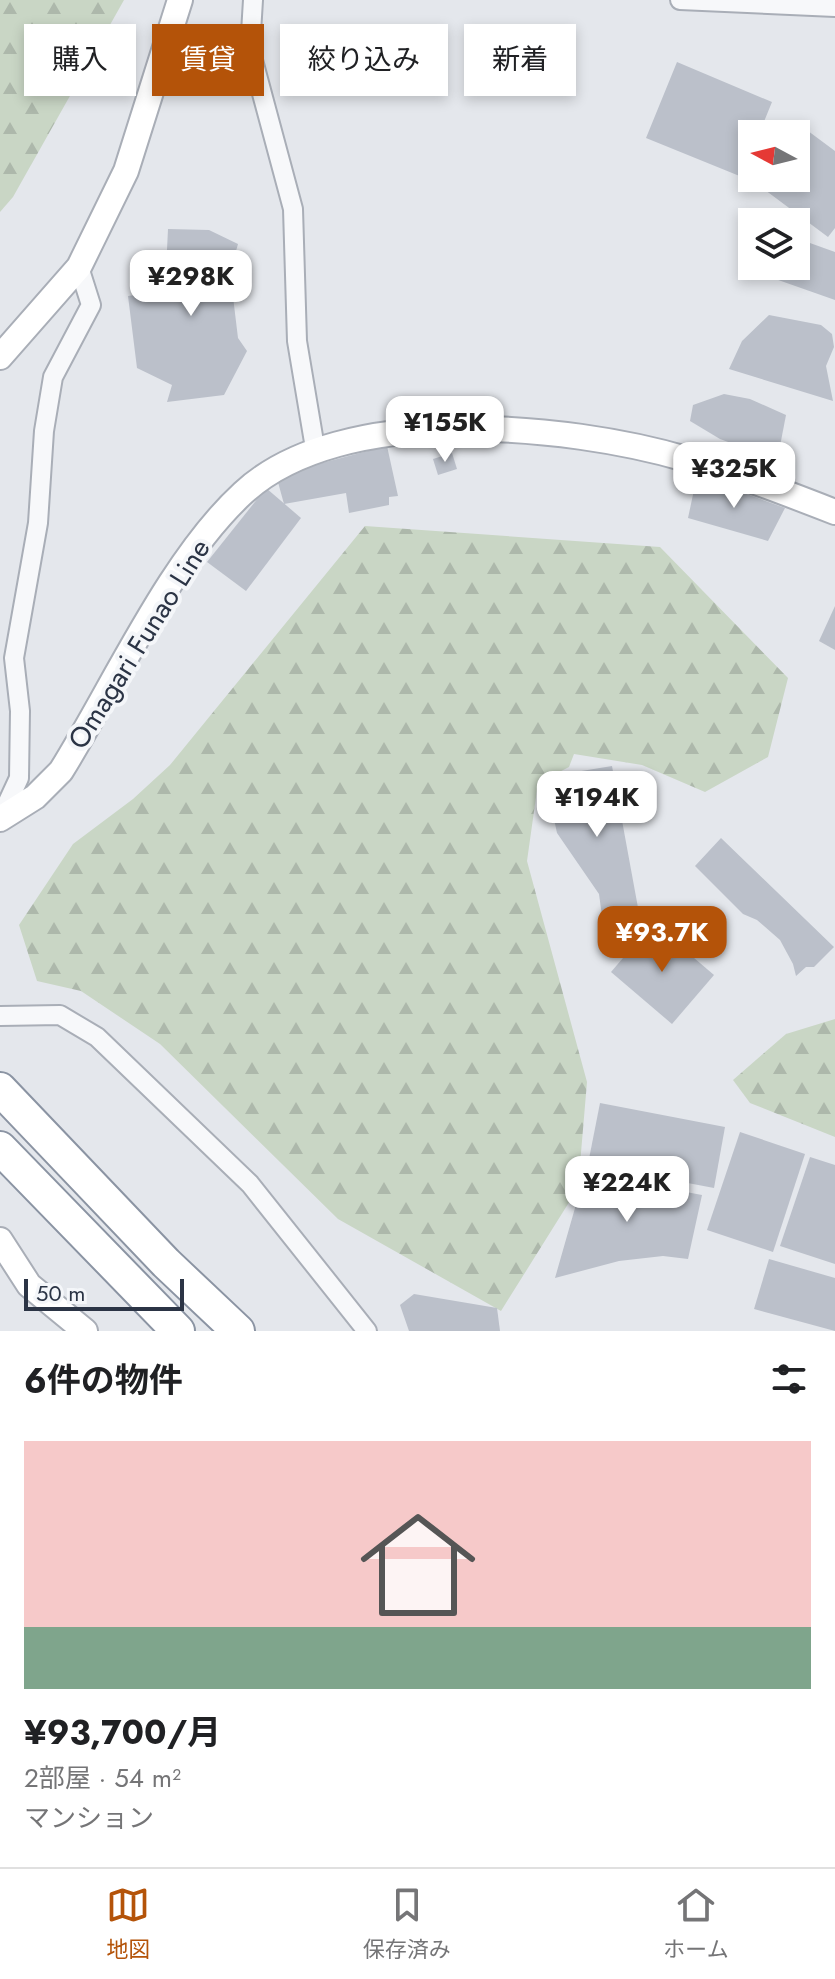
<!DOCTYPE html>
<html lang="ja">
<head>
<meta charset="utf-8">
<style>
  :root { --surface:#fff; --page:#f2f2f2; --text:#202124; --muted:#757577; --line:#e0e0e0; --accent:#b45309 }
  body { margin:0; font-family:Jost,"Noto Sans JP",sans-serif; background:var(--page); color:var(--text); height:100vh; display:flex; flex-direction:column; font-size:30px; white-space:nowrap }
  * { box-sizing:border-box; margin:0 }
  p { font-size:26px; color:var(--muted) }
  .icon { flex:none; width:44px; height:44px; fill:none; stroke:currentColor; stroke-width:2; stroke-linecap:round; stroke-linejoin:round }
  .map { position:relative; height:1331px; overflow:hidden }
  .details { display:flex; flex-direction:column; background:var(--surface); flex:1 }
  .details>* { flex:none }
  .banner { position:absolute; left:24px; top:24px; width:788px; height:72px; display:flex; gap:16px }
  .needle { width:52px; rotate:277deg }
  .tools { position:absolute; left:738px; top:120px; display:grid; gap:16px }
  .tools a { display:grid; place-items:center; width:72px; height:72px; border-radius:0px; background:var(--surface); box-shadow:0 4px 12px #0003; font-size:40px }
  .scale { position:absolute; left:24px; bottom:20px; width:160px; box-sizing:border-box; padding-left:8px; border:4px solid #2b3445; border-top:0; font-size:22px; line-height:28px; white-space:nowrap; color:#2b3445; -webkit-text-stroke:6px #f4f6f9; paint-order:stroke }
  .price { position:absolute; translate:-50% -68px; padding:0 18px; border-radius:16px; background:#fff; color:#222; font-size:26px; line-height:52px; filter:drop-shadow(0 2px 4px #0008) }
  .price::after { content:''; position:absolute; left:50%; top:48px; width:24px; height:18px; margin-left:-12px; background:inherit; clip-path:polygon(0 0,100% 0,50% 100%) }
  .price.active { background:var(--accent); color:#fff }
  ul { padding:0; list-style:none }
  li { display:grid; align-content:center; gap:16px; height:424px; padding:0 24px }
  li+li { border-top:2px solid var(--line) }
  li span { display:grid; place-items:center; height:248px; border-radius:0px; color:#555 }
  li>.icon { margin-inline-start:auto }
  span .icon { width:144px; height:144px; fill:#fffc; stroke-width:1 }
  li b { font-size:34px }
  h2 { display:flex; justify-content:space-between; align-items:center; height:96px; padding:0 24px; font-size:34px }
  .pill { padding:0 28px; border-radius:0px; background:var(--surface); box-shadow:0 4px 12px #0003; font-size:28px; line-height:72px }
  .pill.active { background:var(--accent); color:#fff }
  .tabs { display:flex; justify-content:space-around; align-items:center; height:112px; border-top:2px solid var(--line); background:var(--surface); font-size:22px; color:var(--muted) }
  .tabs a { display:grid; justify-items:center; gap:4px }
  .tabs .active { color:var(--accent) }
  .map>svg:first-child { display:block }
</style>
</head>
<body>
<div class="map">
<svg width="835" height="1331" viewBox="0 0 835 1331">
  <defs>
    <pattern id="forest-firs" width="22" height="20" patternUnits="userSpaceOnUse" patternTransform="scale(2)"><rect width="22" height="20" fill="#c9d6c5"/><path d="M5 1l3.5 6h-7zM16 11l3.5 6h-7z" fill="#adb8ab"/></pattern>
  </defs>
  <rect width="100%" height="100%" fill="#e4e7ec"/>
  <g fill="url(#forest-firs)">
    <polygon points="0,0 124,0 13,197 0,212"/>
    <polygon points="365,526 660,547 788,678 768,757 705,792 642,765 574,754 569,767 538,783 527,861 587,1082 578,1188 501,1311 338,1219 160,1044 81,991 37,981 19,925 73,844 133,799 170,765"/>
    <polygon points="835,1019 835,1137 750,1103 733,1080 786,1034"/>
  </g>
  <g fill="#bbc0ca">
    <polygon points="677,62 772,102 759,134 752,134 752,152 742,177 646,138"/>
    <polygon points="800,125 835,151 835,228 828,237 757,184 761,178 796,178 794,134"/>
    <polygon points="168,229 209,230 238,244 230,272 238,338 247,351 224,395 167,402 172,385 137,368 128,296 165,291"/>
    <polygon points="796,238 835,252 835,300 764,275 768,266 796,266"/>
    <polygon points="769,315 821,325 832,334 834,347 826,366 833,401 729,369 742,341"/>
    <polygon points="724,394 750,399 786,415 780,446 753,451 720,439 690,421 693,405"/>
    <polygon points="387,446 398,496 389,497 389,505 349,513 346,493 284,504 276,475"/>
    <polygon points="452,453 457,469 438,475 433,459"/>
    <polygon points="697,476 785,508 768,541 688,518"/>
    <polygon points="266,488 301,518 246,591 207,562"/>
    <polygon points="835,606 835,650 819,641"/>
    <polygon points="612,766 641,924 604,931 599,894 557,833 545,777"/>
    <polygon points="721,838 834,947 814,967 806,967 796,976 793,964 780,940 757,920 743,914 695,866"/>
    <polygon points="653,923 714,975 672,1024 611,972"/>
    <polygon points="600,1103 725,1127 714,1188 588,1164"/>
    <polygon points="740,1132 805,1154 773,1252 707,1230"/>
    <polygon points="810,1157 835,1165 835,1264 780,1246"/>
    <polygon points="585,1173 702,1195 688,1259 663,1256 619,1261 555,1278"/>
    <polygon points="769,1259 835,1278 835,1331 754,1309"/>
    <polygon points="414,1294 497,1308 500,1331 409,1331 400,1305"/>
  </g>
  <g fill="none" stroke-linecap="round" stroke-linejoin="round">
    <g stroke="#a9aeb7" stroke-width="22">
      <g id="street">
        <polyline points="253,0 250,49 293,209 297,341 315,448"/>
        <polyline points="680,0 835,7"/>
        <polyline points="0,819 19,778 20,711 14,658 38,523 44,431 53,377 91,305 79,267"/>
        <polyline points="0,1016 60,1015 97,1037 250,1184 367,1331"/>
      </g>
    </g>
    <g stroke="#a9aeb7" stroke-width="28">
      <g id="secondary">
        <polyline points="0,357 79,267 126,171 180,0"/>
        <path d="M0,819L35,797L61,771C114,686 170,560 243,493C341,402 567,424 686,459C737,474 786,493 835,512"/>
        <polyline points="0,1240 29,1285 85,1331"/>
      </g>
    </g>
    <g stroke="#8b94a3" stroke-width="36">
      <g id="highway">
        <polyline points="0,1089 166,1263 238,1331"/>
        <polyline points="0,1148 178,1331"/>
      </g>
    </g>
    <use href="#street" stroke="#f7f8fa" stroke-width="18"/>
    <use href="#secondary" stroke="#fff" stroke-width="24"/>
    <use href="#highway" stroke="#fff" stroke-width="32"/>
  </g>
  <g text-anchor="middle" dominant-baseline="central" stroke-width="8" stroke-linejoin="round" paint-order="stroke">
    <g font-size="28" fill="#2b3445" stroke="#f4f6f9">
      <text transform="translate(139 644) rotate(-58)">Omagari Funao Line</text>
    </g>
  </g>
</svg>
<div class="tools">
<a><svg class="needle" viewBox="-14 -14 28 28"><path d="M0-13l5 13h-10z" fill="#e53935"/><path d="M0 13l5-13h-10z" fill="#757577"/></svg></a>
<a><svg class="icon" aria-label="layers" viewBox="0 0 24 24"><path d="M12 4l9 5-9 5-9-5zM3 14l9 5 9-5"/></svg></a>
</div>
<div class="scale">50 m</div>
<b class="price" style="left:191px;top:318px">¥298K</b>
<b class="price" style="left:445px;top:464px">¥155K</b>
<b class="price" style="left:734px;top:510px">¥325K</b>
<b class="price" style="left:597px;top:839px">¥194K</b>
<b class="price active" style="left:662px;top:974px">¥93.7K</b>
<b class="price" style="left:627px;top:1224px">¥224K</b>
<div class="banner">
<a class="pill">購入</a>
<a class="pill active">賃貸</a>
<a class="pill">絞り込み</a>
<a class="pill">新着</a>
</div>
</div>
<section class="details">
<h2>6件の物件<svg class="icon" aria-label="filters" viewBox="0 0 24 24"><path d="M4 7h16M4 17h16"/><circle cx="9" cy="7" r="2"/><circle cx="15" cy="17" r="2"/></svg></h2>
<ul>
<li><span style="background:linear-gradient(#f6c9c9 75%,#7fa58c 0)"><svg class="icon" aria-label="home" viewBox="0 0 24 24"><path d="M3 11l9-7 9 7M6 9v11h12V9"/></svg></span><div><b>¥93,700/月</b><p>2部屋 · 54 m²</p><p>マンション</p></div></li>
</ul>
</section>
<nav class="tabs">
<a class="active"><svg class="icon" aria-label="map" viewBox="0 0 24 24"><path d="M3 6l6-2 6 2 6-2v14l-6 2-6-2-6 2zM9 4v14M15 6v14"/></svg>地図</a>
<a><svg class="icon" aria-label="saved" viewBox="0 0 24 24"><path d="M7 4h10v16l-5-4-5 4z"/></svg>保存済み</a>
<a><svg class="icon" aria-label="home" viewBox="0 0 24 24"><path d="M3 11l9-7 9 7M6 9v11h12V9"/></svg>ホーム</a>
</nav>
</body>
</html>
